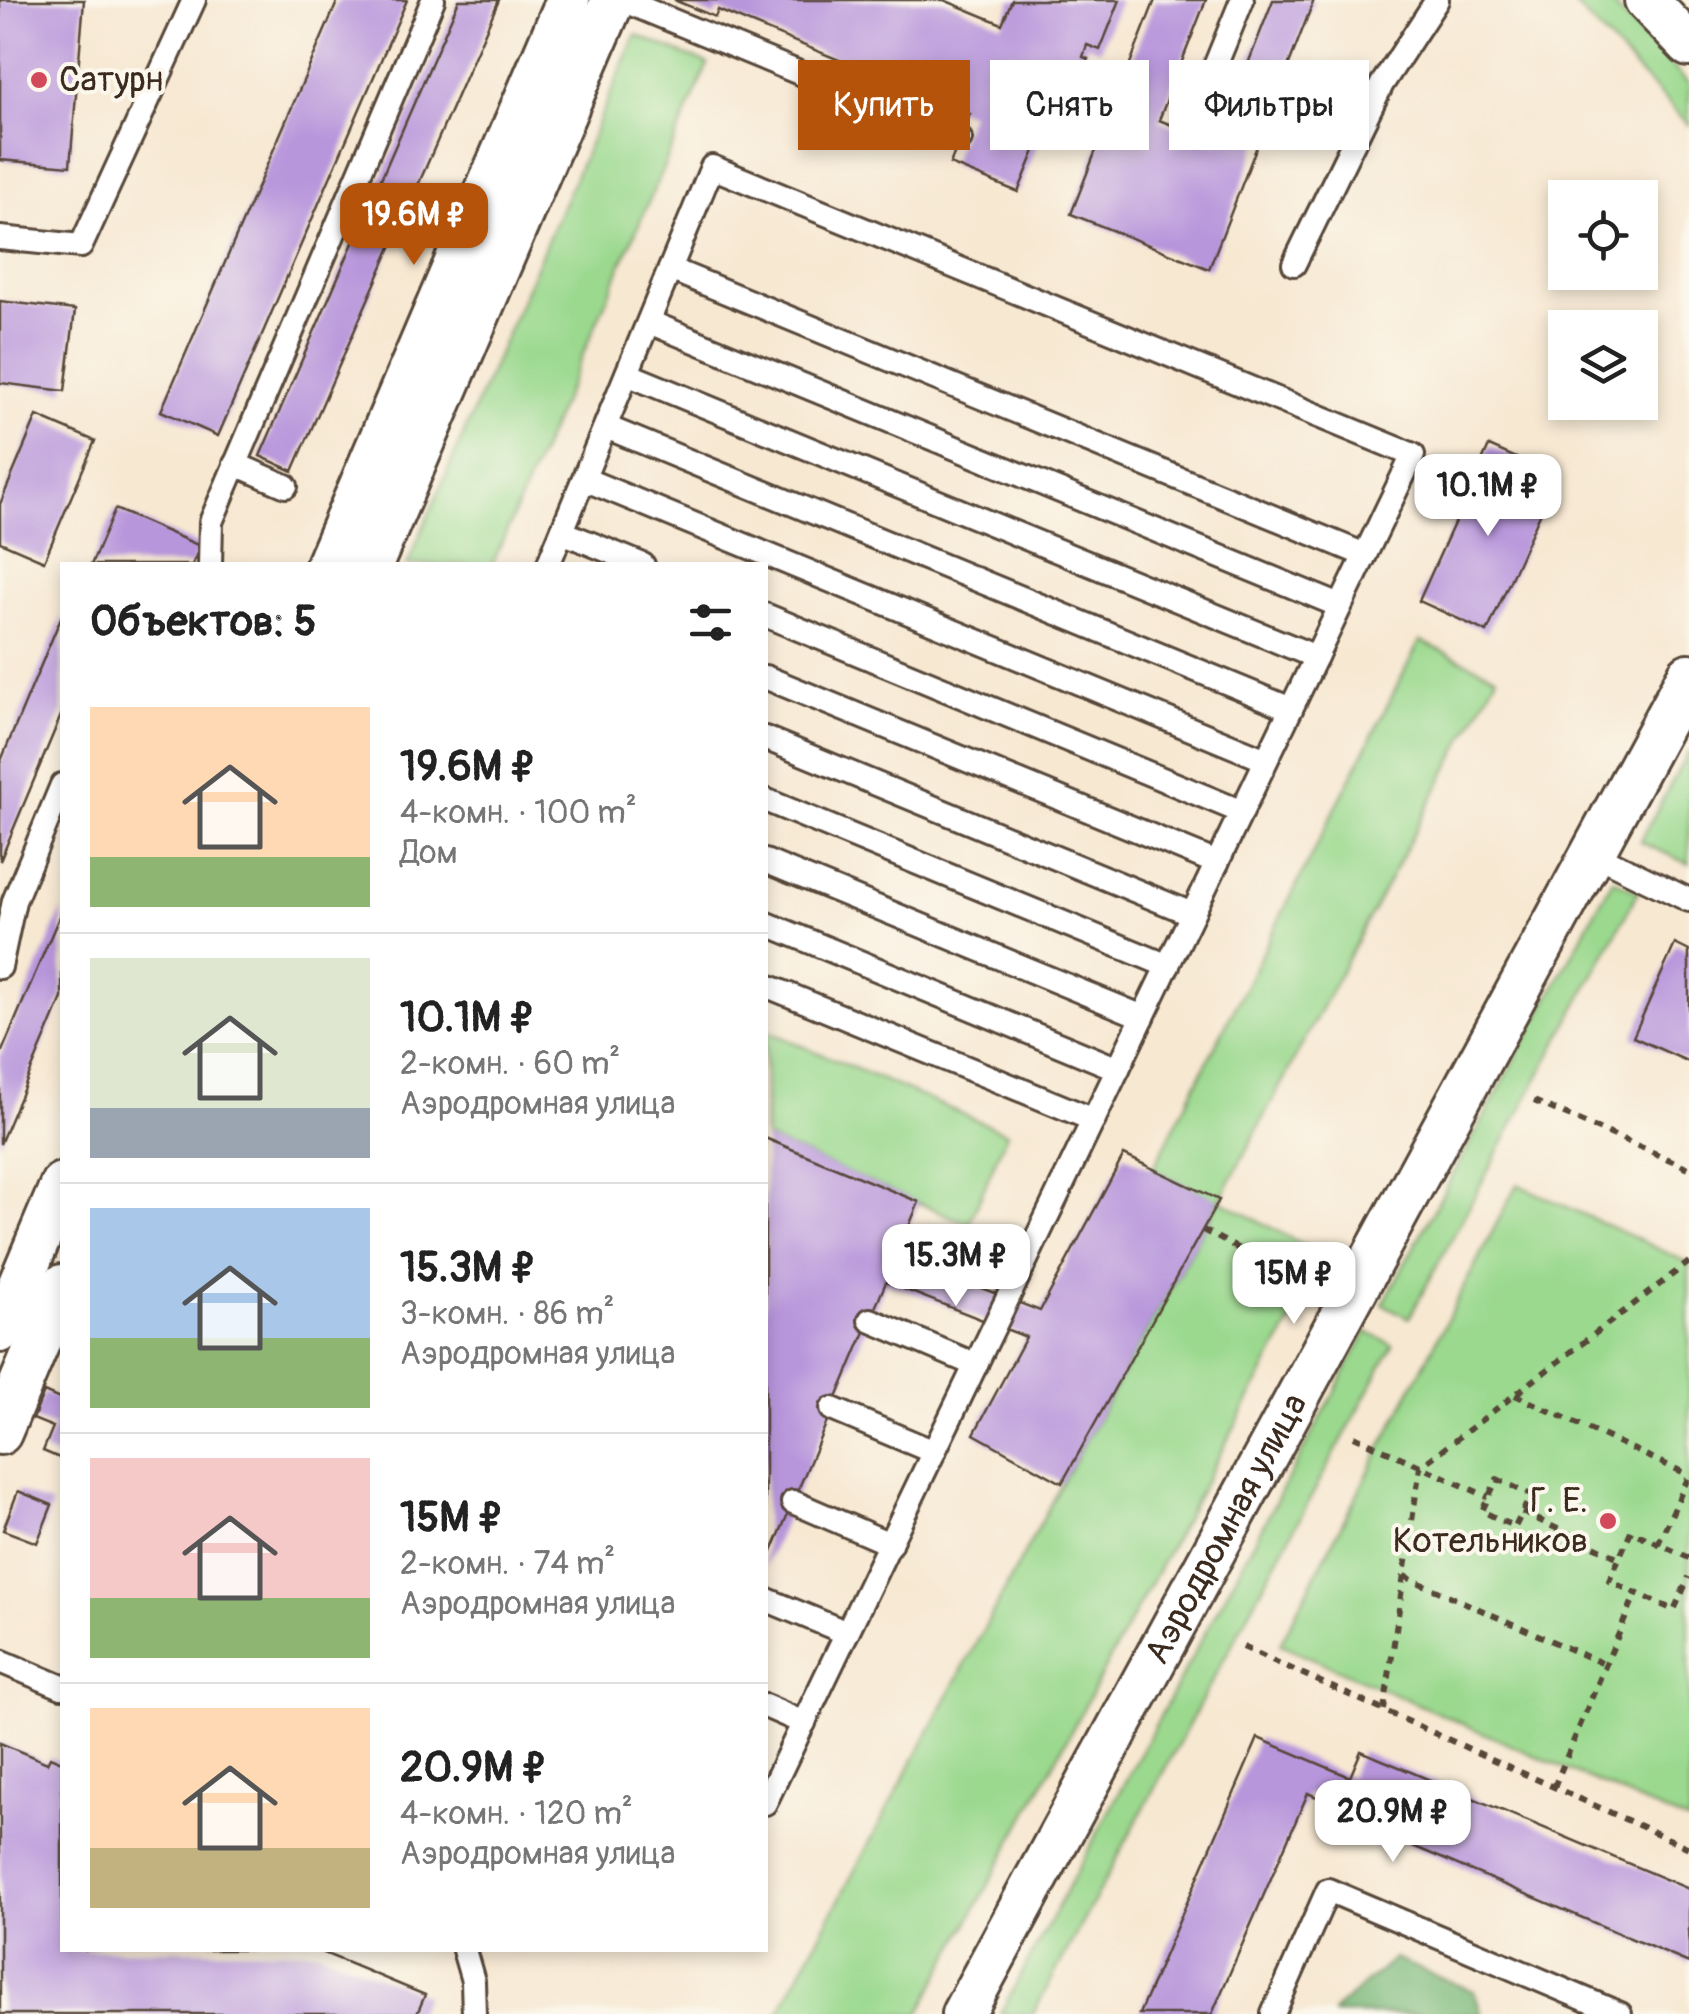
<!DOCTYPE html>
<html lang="ru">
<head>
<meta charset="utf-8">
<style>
  :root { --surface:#fff; --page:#f2f2f2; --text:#222; --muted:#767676; --line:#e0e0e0; --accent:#b45309 }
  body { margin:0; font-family:Pangolin,sans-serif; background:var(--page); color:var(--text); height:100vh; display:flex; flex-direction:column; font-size:38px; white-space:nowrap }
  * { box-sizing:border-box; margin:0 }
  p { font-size:32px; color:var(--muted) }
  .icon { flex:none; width:55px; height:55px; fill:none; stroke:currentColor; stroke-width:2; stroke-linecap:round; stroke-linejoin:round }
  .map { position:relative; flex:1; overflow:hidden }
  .details { position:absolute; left:60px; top:562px; width:708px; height:1390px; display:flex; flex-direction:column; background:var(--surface); border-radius:0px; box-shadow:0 5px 15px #0003 }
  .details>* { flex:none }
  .banner { position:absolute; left:798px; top:60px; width:740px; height:90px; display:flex; gap:20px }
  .fabs { position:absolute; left:1548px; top:180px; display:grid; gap:20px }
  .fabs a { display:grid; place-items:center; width:110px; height:110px; border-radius:0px; background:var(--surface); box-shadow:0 5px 15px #0003; font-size:50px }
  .price { position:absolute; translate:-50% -85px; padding:0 22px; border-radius:20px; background:#fff; color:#222; font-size:32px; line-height:65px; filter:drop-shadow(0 2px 5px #0008) }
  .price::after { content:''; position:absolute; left:50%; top:60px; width:30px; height:22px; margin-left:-15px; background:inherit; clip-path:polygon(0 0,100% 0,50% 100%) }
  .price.selected { background:var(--accent); color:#fff }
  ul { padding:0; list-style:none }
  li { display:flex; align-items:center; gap:30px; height:250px; padding:0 30px }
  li+li { border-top:2px solid var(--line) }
  li span { display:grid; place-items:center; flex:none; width:280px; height:200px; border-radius:0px; color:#555 }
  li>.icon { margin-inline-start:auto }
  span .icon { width:120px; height:120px; fill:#fffc; stroke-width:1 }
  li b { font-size:42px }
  h2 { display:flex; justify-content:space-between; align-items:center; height:120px; padding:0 30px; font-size:42px }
  .chip { padding:0 35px; border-radius:0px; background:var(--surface); box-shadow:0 5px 15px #0003; font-size:35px; line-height:90px }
  .chip.selected { background:var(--accent); color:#fff }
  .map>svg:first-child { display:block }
</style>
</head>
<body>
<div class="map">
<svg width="1689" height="2014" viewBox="0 0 1689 2014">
  <rect width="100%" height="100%" fill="#fbf7ec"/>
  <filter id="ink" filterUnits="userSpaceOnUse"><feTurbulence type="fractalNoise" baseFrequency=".01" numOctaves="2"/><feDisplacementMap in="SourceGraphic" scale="20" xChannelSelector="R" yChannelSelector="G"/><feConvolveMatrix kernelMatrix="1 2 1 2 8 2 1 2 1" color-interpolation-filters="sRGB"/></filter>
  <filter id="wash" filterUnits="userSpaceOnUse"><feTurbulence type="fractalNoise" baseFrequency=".0048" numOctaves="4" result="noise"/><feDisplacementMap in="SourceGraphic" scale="40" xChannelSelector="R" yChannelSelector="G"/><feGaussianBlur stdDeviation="2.25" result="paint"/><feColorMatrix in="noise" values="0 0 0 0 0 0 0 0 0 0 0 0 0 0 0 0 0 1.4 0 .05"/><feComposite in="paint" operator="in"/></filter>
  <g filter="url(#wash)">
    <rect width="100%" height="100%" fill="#f7e8d2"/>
    <g fill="#9bd98f" stroke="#6b8256" stroke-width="2.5">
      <polygon points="1570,0 1608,0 1689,84 1689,125"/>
      <polygon points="636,35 708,64 492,565 407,565"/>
      <polygon points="1420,641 1497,676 1220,1200 1326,1257 919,2014 778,2014 1062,1483 1219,1201 1153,1169"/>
      <polygon points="1689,750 1689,864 1640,842"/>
      <polygon points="1613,879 1638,892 1409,1318 1383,1304"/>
      <polygon points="765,1030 1007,1133 969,1224 765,1138"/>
      <polygon points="1517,1184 1689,1263 1689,1823 1280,1644"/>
      <polygon points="1367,1332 1393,1345 1033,2014 1000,2014"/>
    </g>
    <polygon fill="#7cb97a" stroke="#5c724c" stroke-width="2.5" points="1394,1959 1474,1991 1482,2014 1333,2014 1336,2008"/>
    <g id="blocks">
      <g fill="#b896db">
        <polygon points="0,0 84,0 70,166 0,160"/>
        <polygon points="338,0 407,0 218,436 161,411"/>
        <polygon points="459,0 499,0 293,471 260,456"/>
        <polygon points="674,0 944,0 1002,24 1012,0 1120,0 1100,50 1087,45 1083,57 1088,59 1073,95 1060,90 1018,192 950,164 970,114 718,10 715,17"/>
        <polygon points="1155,0 1206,0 1159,120 1217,143 1273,0 1314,0 1209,269 1071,214"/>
        <polygon points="0,301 75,310 65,391 0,383"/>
        <polygon points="37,416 95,441 44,561 0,542 0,504"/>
        <polygon points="1489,446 1557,476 1487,632 1419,601"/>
        <polygon points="115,509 200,546 192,565 91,565"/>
        <polygon points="62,615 62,713 0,861 0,763"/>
        <polygon points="62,910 62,998 0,1144 0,1056"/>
        <polygon points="1675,944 1689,951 1689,1062 1633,1037"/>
        <polygon points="765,1138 919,1202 897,1255 1040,1311 1124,1155 1219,1200 1062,1483 974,1434 1026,1337 886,1282 765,1568"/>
        <polygon points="44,1392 62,1400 62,1459 43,1451 53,1427 33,1419"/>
        <polygon points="18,1491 52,1505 37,1543 3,1530"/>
        <polygon points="1258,1738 1350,1777 1361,1751 1689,1889 1689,1963 1335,1813 1338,1807 1308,1793 1212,2014 1139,2014"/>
        <polygon points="0,1743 47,1763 50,1757 62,1762 62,1950 317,1950 425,1995 417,2014 0,2014"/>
      </g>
    </g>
  </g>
  <g filter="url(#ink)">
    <use href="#blocks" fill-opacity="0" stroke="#574639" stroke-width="2.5"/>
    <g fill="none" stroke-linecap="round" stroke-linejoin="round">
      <g stroke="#574639" stroke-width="28">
        <g id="service">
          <polyline points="622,0 960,139"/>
          <polyline points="1196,113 1242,0"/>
          <polyline points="0,238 81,246 194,0"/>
          <polyline points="1294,264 1382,84 1437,0"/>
          <polyline points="670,269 1365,555"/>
          <polyline points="649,322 1340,606"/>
          <polyline points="627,374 1316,657"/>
          <polyline points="606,427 1291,709"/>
          <polyline points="235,464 286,486"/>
          <polyline points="584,479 1266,760"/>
          <polyline points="562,532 643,565"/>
          <polyline points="210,565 211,522 433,0"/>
          <polyline points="548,565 712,167 1413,455 765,1803"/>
          <polyline points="765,615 1242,812"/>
          <polyline points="765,677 1217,863"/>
          <polyline points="765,738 1192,914"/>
          <polyline points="765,800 1168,966"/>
          <polyline points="1592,853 1689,900"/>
          <polyline points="765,861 1143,1017"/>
          <polyline points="765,923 1118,1069"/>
          <polyline points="0,967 14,901 62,785"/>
          <polyline points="765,985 1094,1120"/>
          <polyline points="870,1320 976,1365"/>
          <polyline points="832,1409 934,1452"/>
          <polyline points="793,1502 890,1544"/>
          <polyline points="765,1599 847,1633"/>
          <polyline points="0,1661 62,1687"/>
          <polyline points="765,1706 804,1723"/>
          <polyline points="464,1950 473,1981 474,2014"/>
          <polyline points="1273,2014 1328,1890 1620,2014"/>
        </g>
      </g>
      <g stroke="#574639" stroke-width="48">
        <g id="minor">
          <polyline points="1646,0 1689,45"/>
          <polyline points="327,565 568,0"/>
          <polyline points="371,565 613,0"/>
          <polyline points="0,1331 62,1184"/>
          <polyline points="0,1433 62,1286"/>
          <path id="s1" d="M963,2014L1689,675"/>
        </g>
      </g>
      <g stroke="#574639" stroke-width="6" stroke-dasharray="8 8" stroke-linecap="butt">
        <polyline points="1534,1101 1689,1168"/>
        <polyline points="1203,1230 1315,1289"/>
        <polyline points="1515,1395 1689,1475"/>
        <polyline points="1354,1436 1488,1497"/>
        <polygon points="1497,1479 1531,1495 1515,1527 1482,1511"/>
        <polyline points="1522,1512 1619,1558"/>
        <polyline points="1658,1544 1689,1476"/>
        <polyline points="1689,1558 1631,1531 1609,1581 1674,1610 1689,1577"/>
        <polyline points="1404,1576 1606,1665"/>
        <polyline points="1243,1647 1689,1848"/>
        <polyline points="1384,1710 1420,1467 1689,1262"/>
        <polyline points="1554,1787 1636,1593"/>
      </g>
      <use href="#service" stroke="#fff" stroke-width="22"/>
      <use href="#minor" stroke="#fff" stroke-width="42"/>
    </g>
  </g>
  <g fill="#d1495b" stroke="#fbf7ec" stroke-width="4">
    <circle cx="39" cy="80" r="10"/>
    <circle cx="1608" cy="1521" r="10"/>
  </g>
  <g text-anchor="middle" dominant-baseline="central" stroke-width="8" stroke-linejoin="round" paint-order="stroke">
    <g font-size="35" fill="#3b2a1e" stroke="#fbf7ec" text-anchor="start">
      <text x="59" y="80">Сатурн</text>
      <text x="1588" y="1501" text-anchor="end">Г. Е.<tspan x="1588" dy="40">Котельников</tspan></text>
    </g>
    <g font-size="35" fill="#3b2a1e" stroke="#fbf7ec">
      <text stroke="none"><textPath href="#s1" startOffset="552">Аэродромная улица</textPath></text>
    </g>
  </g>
</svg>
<div class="fabs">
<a><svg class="icon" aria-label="locate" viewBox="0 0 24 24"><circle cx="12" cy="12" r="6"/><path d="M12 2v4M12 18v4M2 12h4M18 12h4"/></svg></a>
<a><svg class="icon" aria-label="layers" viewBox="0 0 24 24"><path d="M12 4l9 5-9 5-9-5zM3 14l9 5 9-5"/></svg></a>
</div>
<b class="price selected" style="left:414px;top:268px">19.6M ₽</b>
<b class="price" style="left:1488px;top:539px">10.1M ₽</b>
<b class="price" style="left:956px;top:1309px">15.3M ₽</b>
<b class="price" style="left:1294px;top:1327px">15M ₽</b>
<b class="price" style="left:1393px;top:1865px">20.9M ₽</b>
<div class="banner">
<a class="chip selected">Купить</a>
<a class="chip">Снять</a>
<a class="chip">Фильтры</a>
</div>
<section class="details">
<h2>Объектов: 5<svg class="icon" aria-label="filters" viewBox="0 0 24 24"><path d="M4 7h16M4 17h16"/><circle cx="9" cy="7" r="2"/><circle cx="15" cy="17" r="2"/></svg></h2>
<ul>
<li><span style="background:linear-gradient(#ffd9b3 75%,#8fb573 0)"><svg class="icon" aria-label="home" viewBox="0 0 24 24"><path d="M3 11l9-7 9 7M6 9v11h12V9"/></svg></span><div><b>19.6M ₽</b><p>4-комн. · 100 m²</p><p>Дом</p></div></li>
<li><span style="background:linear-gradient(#dfe7d0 75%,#9aa5b1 0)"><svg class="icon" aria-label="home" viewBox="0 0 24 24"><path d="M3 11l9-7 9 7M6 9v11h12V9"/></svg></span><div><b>10.1M ₽</b><p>2-комн. · 60 m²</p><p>Аэродромная улица</p></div></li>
<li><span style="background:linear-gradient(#a9c7e8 65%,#8fb573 0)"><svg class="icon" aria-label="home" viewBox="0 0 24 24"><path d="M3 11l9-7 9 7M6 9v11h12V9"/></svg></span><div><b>15.3M ₽</b><p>3-комн. · 86 m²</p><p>Аэродромная улица</p></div></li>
<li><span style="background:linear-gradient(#f6c9c9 70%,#8fb573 0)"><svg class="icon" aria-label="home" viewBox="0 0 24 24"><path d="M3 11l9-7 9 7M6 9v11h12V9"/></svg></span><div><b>15M ₽</b><p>2-комн. · 74 m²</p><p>Аэродромная улица</p></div></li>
<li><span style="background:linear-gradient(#ffd9b3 70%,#c2b280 0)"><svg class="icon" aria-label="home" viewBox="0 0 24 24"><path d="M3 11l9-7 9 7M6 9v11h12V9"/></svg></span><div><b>20.9M ₽</b><p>4-комн. · 120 m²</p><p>Аэродромная улица</p></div></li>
</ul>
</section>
</div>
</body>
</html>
